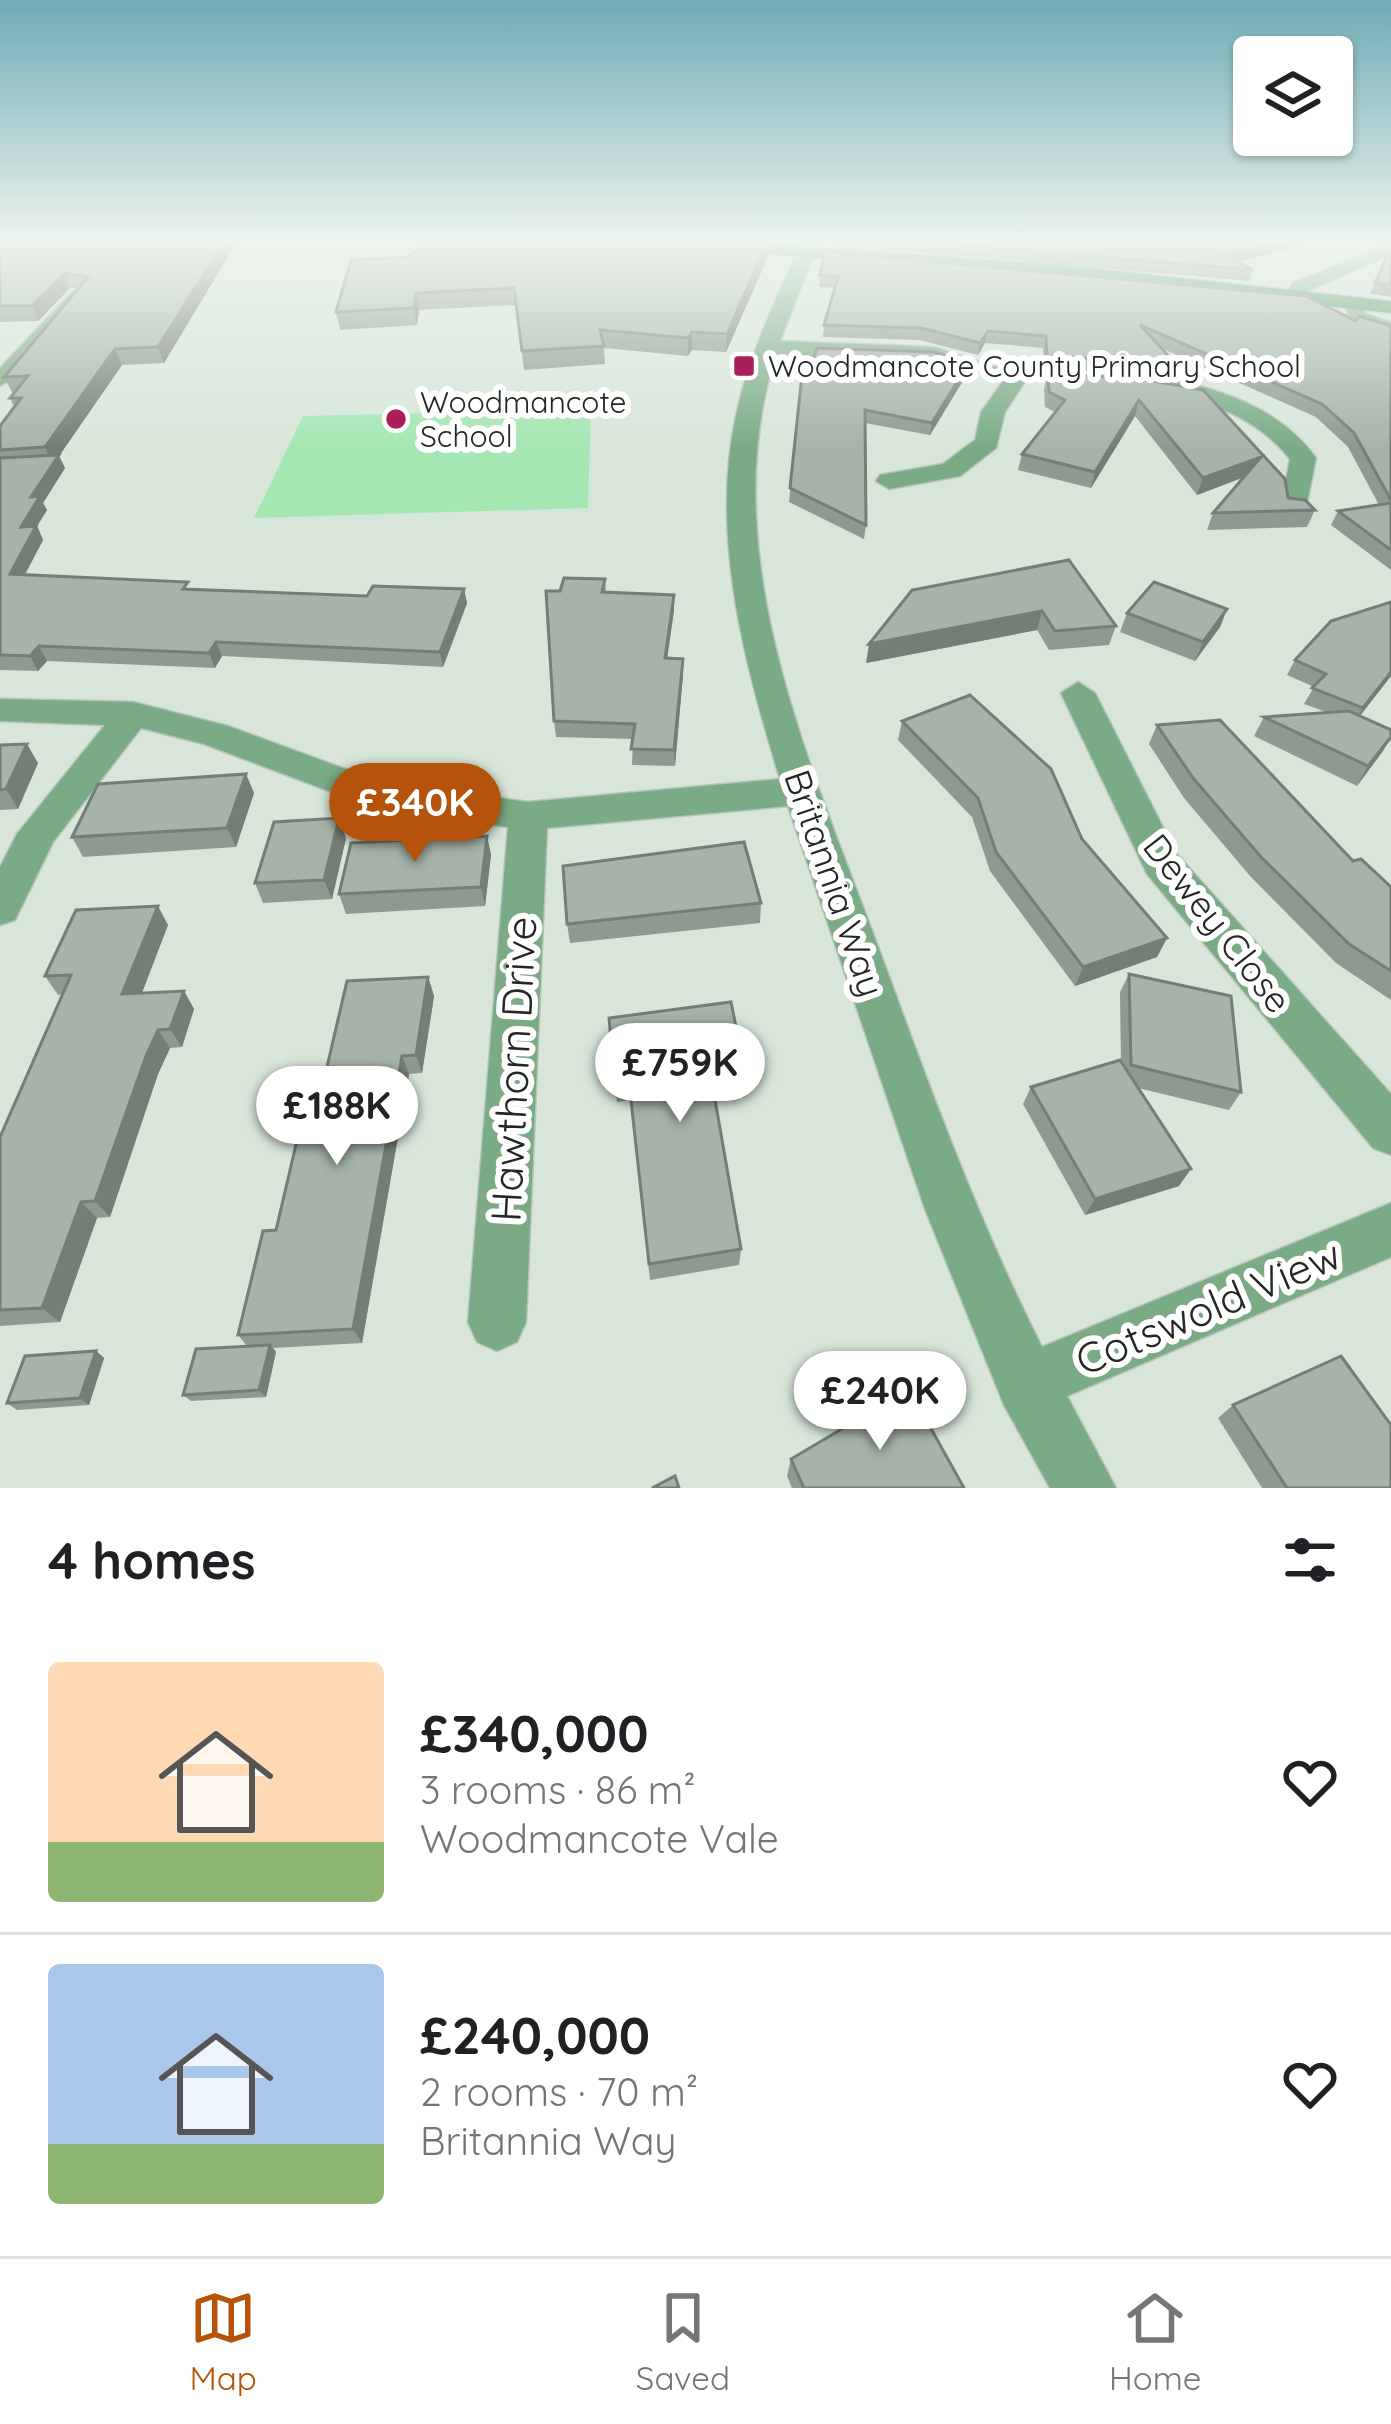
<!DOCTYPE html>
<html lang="en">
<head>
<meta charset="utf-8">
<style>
  :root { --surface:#fff; --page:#f6f6f6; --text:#202124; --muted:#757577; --line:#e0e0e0; --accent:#b45309 }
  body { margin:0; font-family:Quicksand,sans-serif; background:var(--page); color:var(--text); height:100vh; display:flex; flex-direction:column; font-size:45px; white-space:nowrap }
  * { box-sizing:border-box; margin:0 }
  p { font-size:39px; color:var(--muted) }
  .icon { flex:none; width:66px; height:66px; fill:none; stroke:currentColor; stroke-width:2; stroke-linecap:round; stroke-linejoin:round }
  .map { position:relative; height:1488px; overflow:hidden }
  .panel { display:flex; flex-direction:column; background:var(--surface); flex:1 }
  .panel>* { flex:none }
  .buttons { position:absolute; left:1233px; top:36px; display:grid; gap:24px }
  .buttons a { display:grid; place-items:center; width:120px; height:120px; border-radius:12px; background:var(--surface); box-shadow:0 3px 9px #0004; font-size:60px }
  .price { position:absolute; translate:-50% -102px; padding:0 27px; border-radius:42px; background:#fff; color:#222; font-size:39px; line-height:78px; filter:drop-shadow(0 3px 6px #0008) }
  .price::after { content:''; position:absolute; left:50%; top:72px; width:36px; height:27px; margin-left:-18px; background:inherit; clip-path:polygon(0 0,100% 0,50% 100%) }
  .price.active { background:var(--accent); color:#fff }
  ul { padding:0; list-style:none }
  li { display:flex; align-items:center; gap:36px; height:300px; padding:0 48px }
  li+li { border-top:3px solid var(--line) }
  li span { display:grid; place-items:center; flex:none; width:336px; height:240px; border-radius:12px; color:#555 }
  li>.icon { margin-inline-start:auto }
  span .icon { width:144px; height:144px; fill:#fffc; stroke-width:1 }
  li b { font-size:51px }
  h2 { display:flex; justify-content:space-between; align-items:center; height:144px; padding:0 48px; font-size:51px }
  .tab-bar { display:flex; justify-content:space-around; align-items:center; height:168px; border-top:3px solid var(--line); background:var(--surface); font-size:33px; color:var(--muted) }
  .tab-bar a { display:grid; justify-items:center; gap:6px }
  .tab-bar .active { color:var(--accent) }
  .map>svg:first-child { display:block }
</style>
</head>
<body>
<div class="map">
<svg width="1391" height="1488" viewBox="0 0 1391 1488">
  <rect width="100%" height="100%" fill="#d8e6da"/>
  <polygon fill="#a5e7b3" points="591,409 588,508 254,518 303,416"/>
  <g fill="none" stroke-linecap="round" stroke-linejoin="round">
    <g stroke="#b7c4b9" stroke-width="3">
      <g id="street">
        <polygon points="1391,243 1391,254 1308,291 1303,299 1286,295 1293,283"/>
        <path d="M806,247L815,252L780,341L933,347L1028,377L1005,412L996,448L960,476L889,489L876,481L880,475L943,464L975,440L981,412L1004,380L932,359L776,354C711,557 814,771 883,960C931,1091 979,1223 1042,1347L1391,1203V1257L1067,1396L1116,1488H1050L1004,1405L925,1209L788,806L547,828L526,1322L517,1342L497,1351L477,1342L468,1322L508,827L374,808L204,744L141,728L53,842L15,920L0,925V867L17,834L105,725L0,721V699L133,702L228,726L378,781L528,802L780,779C745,665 710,536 736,416C748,358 773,306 797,252Z"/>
        <polygon points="73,291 90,295 19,374 0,386 0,368"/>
        <polygon points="1344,298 1358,298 1366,314 1391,322 1391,335 1350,322"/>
        <path d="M1164,377C1223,390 1279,408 1316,458L1305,512H1285L1281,506L1290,459C1256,416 1207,401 1156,389V379Z"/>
        <polygon points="1078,682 1095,693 1176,853 1391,1094 1391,1155 1373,1148 1147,874 1061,693"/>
      </g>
    </g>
    <g stroke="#b7c4b9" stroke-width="3">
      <polygon id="secondary" points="638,240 712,240 1064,265 1391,301 1391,313 1064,277 647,245"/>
    </g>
    <use href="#street" fill="#7bab85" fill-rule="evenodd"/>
    <use href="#secondary" fill="#428f58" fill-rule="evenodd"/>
  </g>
  <g fill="#8e9a90">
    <polygon points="2,240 238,240 164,363 122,365 59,456 65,468 43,503 47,510 37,526 43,540 25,574 191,589 367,596 464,589 467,603 443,667 222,656 215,668 47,661 38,671 0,670 0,426 14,407 10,398 13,394 4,377 78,289 70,288 38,321 0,322 0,241"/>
    <polygon points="445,240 727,240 767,243 767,259 726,352 692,350 688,356 604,348 605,364 524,370 516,305 419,310 417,325 340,330 336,312 408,257 451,246"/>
    <polygon points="828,240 1322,240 1238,262 1253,270 1249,281 828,244"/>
    <polygon points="1391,250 1391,297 1370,294 1375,283"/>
    <polygon points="820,275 1356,321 1391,326 1391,570 1331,525 1338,511 1379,505 1348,447 1316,417 1161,348 1176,364 1172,376 1044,368 1043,348 985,343 978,355 919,340 823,337 824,325 835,288 819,287"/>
    <polygon points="804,356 967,374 930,435 865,423 866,525 864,539 789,502"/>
    <polygon points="1048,374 1136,378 1288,498 1315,510 1307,527 1207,530 1213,513 1244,477 1197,495 1135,416 1091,488 1018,470 1022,454 1055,412 1045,407 1044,389"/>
    <polygon points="1069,560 1116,626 1109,645 1049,650 1037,630 866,663"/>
    <polygon points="605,579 606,592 674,595 674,610 667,658 683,674 675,766 632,765 633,739 556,737 554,721 560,591"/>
    <polygon points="1391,602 1391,676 1360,716 1391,738 1357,786 1254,736 1264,717 1326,712 1304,704 1314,687 1287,675 1295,660"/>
    <polygon points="1227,609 1220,627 1195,661 1120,632 1127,613"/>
    <polygon points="902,721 1082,839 1167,938 1157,957 1075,986 990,871 972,817 898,740"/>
    <polygon points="1157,725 1391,887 1391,1000 1336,963 1250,876 1184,798 1149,744"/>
    <polygon points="0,745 38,763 18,809 0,810"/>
    <polygon points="254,793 236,847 83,857 72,837"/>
    <polygon points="487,836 491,855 485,906 346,914 339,894"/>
    <polygon points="346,838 332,899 263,903 255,883"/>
    <polygon points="761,903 760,923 570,943 567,924"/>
    <polygon points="168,925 142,993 184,991 194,1009 182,1047 170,1048 158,1074 110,1217 97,1218 60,1322 0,1326 0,1137 62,994 58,995 45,976"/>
    <polygon points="1129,974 1241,1092 1229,1110 1138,1088 1179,1186 1085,1215 1023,1104 1031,1087 1121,1061 1120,992"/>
    <polygon points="428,977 434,996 422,1073 409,1074 362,1343 273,1348 276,1352 266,1397 191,1401 183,1395 247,1346 238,1335 276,1230 323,1084"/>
    <polygon points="609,1018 744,1066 743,1084 713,1088 741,1249 739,1265 650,1280 631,1100 617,1102"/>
    <polygon points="96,1351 104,1358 89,1405 17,1410 7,1403"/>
    <polygon points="1233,1405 1391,1488 1262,1488 1218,1418"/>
    <polygon points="791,1459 964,1488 792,1488 787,1476"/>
  </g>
  <g fill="#747d76">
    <polygon points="225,240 238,240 164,363 158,347"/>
    <polygon points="1285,240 1322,240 1221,266 1224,255"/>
    <polygon points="767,243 767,259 726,352 727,334"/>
    <polygon points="64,273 70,288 38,321 32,306"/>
    <polygon points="416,293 419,310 417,325 414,308"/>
    <polygon points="988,331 985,343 978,355 980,343"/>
    <polygon points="692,332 692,350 688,356 688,338"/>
    <polygon points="115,349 122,365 59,456 65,468 43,503 47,510 37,526 43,540 18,588 10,574 21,527 31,497 52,464 45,447"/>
    <polygon points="969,362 967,374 930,435 932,423"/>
    <polygon points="1139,400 1135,416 1091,488 1095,472"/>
    <polygon points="1261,457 1255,473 1197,495 1203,478"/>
    <polygon points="464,589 467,603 443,667 440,652"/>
    <polygon points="674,595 674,610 665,674 665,658"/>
    <polygon points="1227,609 1220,627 1195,661 1203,642"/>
    <polygon points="1042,611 1037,630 866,663 869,644"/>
    <polygon points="216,642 222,656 215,668 209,653"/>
    <polygon points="39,646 47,661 38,671 30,656"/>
    <polygon points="683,659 683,674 675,766 674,750"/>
    <polygon points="1391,672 1391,676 1354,723 1363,708"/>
    <polygon points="1391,737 1383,751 1357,786 1368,766"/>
    <polygon points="27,744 38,763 18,809 6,789"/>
    <polygon points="246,774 254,793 236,847 227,828"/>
    <polygon points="339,818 346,838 332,899 324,880"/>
    <polygon points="487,836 491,855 485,906 481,887"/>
    <polygon points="158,906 168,925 134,1013 122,994"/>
    <polygon points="1167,938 1157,957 1075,986 1083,967"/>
    <polygon points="428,977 434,996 422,1073 416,1055"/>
    <polygon points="184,991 194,1009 182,1047 170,1029"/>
    <polygon points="158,1030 170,1048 158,1074 110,1217 95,1201 146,1056"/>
    <polygon points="402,1056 409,1074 362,1343 353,1329"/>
    <polygon points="1191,1169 1179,1186 1085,1215 1095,1199"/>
    <polygon points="81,1202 97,1218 60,1322 42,1308"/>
    <polygon points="270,1345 276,1352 266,1397 259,1390"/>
    <polygon points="96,1351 104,1358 89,1405 80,1398"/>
  </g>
  <g fill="#a5b3a8" stroke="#747d76" stroke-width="3">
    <polygon points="2,240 225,240 158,347 115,349 45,447 0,450 0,426 21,398 10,398 28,376 4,377 88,277 64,273 32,306 0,306 0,241"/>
    <polygon points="427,240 437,240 446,246 559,241 562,240 727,240 767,243 727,334 692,332 688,338 600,330 604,346 522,351 514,288 416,293 414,308 336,312 351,260 408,257"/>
    <polygon points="905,240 1285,240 1224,255 1253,270"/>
    <polygon points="1390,250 1391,285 1375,283"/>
    <polygon points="825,252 1306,296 1356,321 1359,316 1391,326 1391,500 1354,433 1322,404 1140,325 1176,364 1047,356 1046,336 988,331 980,343 921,328 824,325 838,277 820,275"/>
    <polygon points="817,348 933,352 969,362 932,423 865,410 866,525 790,488 804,356 814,357"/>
    <polygon points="1048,374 1136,378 1203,390 1285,479 1288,498 1305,500 1315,510 1213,513 1261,457 1203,478 1139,400 1095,472 1022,454 1065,400 1049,392"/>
    <polygon points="59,455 31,497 40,496 21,527 36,526 10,574 188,582 183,589 367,596 373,586 464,589 440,652 216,642 209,653 39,646 30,656 0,655 0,458"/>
    <polygon points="1391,503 1391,550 1338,511"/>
    <polygon points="1069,560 1116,626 1055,631 1042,611 869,644 912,590"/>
    <polygon points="564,578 605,579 602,592 674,595 665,658 683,659 674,750 631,749 635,724 554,721 546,591 560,591"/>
    <polygon points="1154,582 1227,609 1203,642 1127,613"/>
    <polygon points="1391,602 1391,672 1363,708 1312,688 1326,674 1295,660 1331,621"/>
    <polygon points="970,695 1051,769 1082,839 1167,938 1083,967 996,852 978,798 902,721"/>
    <polygon points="1349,711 1391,730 1391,737 1368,766 1264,717"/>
    <polygon points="1220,720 1353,861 1361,859 1391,887 1391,971 1349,944 1261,857 1193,778 1157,725"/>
    <polygon points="27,744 6,789 0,790 0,745"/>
    <polygon points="246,774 227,828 72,837 98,784"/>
    <polygon points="339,818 324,880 255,883 274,822"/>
    <polygon points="487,836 481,887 339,894 351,843"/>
    <polygon points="744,842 761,903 567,924 563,866"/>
    <polygon points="158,906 122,994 184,991 170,1029 158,1030 146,1056 95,1201 81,1202 42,1308 0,1310 0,1137 71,975 45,976 76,910"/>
    <polygon points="1129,974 1231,996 1241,1092 1131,1065"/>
    <polygon points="428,977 416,1055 402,1056 353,1329 238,1335 263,1231 276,1230 310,1085 323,1084 347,981"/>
    <polygon points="731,1002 744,1066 710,1071 741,1249 649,1264 629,1082 615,1084 609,1018"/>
    <polygon points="1120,1060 1191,1169 1095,1199 1031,1087"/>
    <polygon points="270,1345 259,1390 183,1395 196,1349"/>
    <polygon points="96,1351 80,1398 7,1403 25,1356"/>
    <polygon points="1341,1356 1391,1425 1391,1488 1287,1488 1233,1405"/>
    <polygon points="909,1389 964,1488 804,1488 791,1459"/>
    <polygon points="675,1476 679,1488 652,1488"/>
  </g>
  <linearGradient id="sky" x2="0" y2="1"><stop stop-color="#6facb6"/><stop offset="0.54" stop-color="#edf4ee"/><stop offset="1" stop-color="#edf4ee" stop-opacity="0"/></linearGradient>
  <rect width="1391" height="448" fill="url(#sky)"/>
  <g fill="#ab1d5b" stroke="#fff" stroke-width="4.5">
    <rect x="732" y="354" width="24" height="24" rx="6"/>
    <circle cx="396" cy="419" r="12"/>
  </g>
  <g text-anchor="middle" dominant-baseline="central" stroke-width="12" stroke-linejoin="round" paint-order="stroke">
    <g font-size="30" fill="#232824" stroke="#fff" text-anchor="start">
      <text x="768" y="366">Woodmancote County Primary School</text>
      <text x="420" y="402">Woodmancote<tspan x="420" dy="34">School</tspan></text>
    </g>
    <g font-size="36" fill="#232824" stroke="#fff">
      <text transform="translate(835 883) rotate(71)">Britannia Way</text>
      <text transform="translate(1218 923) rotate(52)">Dewey Close</text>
    </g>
    <g font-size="42" fill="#232824" stroke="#fff">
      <text transform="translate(513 1069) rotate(-87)">Hawthorn Drive</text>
      <text transform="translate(1208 1307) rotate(-23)">Cotswold View</text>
    </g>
  </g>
</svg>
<div class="buttons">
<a><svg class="icon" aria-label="layers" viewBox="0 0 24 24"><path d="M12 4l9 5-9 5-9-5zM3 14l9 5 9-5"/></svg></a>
</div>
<b class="price active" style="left:415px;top:865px">£340K</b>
<b class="price" style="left:680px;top:1125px">£759K</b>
<b class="price" style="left:337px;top:1168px">£188K</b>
<b class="price" style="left:880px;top:1453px">£240K</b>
</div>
<section class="panel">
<h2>4 homes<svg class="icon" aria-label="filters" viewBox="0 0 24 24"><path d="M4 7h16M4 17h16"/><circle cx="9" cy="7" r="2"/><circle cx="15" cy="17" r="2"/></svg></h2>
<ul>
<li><span style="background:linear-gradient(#ffd9b3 75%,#8fb573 0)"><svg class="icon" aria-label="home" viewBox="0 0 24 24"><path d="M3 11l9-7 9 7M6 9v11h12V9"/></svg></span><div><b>£340,000</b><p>3 rooms · 86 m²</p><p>Woodmancote Vale</p></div><svg class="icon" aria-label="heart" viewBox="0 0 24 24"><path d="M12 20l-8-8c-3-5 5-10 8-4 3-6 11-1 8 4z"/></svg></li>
<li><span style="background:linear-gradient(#a9c7e8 75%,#8fb573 0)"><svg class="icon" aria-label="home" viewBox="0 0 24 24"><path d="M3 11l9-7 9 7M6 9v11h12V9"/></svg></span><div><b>£240,000</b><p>2 rooms · 70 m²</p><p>Britannia Way</p></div><svg class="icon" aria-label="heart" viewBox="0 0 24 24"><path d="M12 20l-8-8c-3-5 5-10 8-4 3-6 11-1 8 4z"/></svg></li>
</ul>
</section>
<nav class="tab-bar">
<a class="active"><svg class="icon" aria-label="map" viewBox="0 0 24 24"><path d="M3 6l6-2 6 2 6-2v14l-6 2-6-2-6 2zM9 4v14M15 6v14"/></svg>Map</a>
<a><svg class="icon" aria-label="saved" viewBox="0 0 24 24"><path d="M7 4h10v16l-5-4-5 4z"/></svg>Saved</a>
<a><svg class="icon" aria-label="home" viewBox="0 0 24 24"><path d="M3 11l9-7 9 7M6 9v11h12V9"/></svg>Home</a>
</nav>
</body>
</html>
